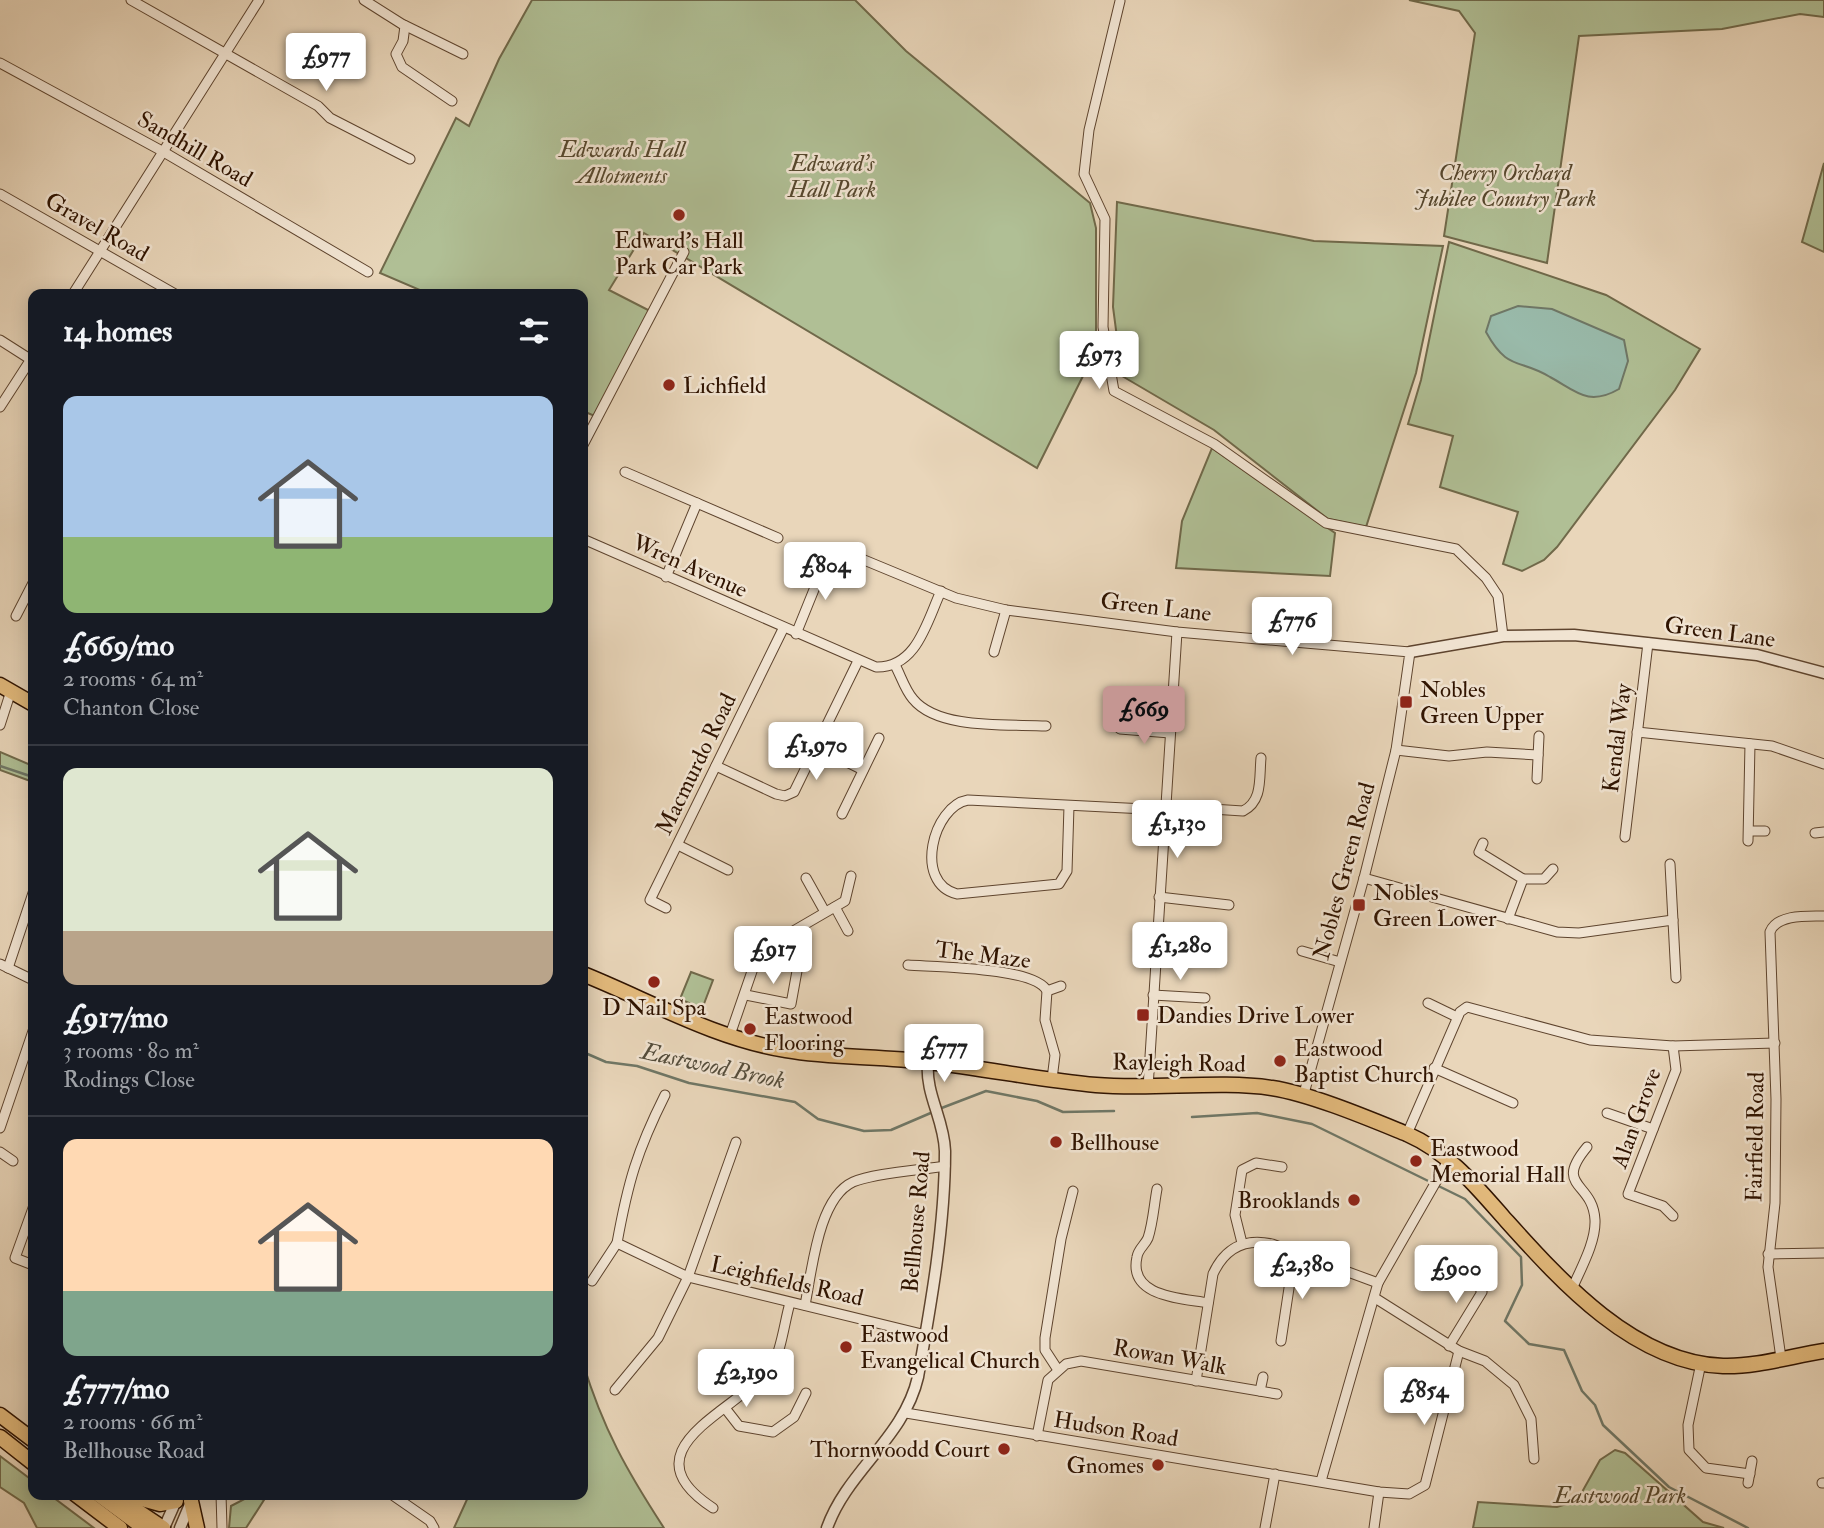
<!DOCTYPE html>
<html lang="en">
<head>
<meta charset="utf-8">
<style>
  :root { --surface:#171b24; --page:#242831; --text:#f1f3f6; --muted:#9ea1a6; --line:#363941; --accent:#c59692 }
  body { margin:0; font-family:"IM FELL Double Pica",serif; background:var(--page); color:var(--text); height:100vh; display:flex; flex-direction:column; font-size:26px; white-space:nowrap }
  * { box-sizing:border-box; margin:0 }
  p { font-size:23px; color:var(--muted) }
  .icon { flex:none; width:38px; height:38px; fill:none; stroke:currentColor; stroke-width:2; stroke-linecap:round; stroke-linejoin:round }
  .map { position:relative; flex:1; overflow:hidden }
  .panel { position:absolute; left:28px; top:289px; width:560px; height:1211px; display:flex; flex-direction:column; background:var(--surface); border-radius:14px; box-shadow:0 4px 18px #0003 }
  .panel>* { flex:none }
  .price { position:absolute; translate:-50% -60px; padding:0 16px; border-radius:7px; background:#fff; color:#222; font-size:23px; line-height:46px; filter:drop-shadow(0 2px 4px #0008) }
  .price::after { content:''; position:absolute; left:50%; top:42px; width:21px; height:16px; margin-left:-10px; background:inherit; clip-path:polygon(0 0,100% 0,50% 100%) }
  .price.selected { background:var(--accent); color:#111 }
  ul { padding:0; list-style:none }
  li { display:grid; align-content:center; gap:14px; height:371px; padding:0 35px }
  li+li { border-top:2px solid var(--line) }
  li span { display:grid; place-items:center; height:217px; border-radius:14px; color:#555 }
  li>.icon { margin-inline-start:auto }
  span .icon { width:126px; height:126px; fill:#fffc; stroke-width:1 }
  li b { font-size:30px }
  h2 { display:flex; justify-content:space-between; align-items:center; height:84px; padding:0 35px; font-size:30px }
  .map>svg:first-child { display:block }
</style>
</head>
<body>
<div class="map">
<svg width="1824" height="1528" viewBox="0 0 1824 1528">
  <rect width="100%" height="100%" fill="#e9d6ba"/>
  <filter id="stains"><feTurbulence type="fractalNoise" baseFrequency=".00286" numOctaves="4"/><feColorMatrix values="0 0 0 0 .2 0 0 0 0 .09 0 0 0 0 .02 0 0 0 .5 -.17"/></filter>
  <radialGradient id="worn" r=".72"><stop offset=".6" stop-color="#630" stop-opacity="0"/><stop offset="1" stop-color="#630" stop-opacity=".3"/></radialGradient>
  <g fill="#b0bf95" stroke="#70694a" stroke-width="2">
    <polygon points="532,0 855,0 906,51 1090,203 1096,228 1096,350 1037,468 644,233 609,290 652,312 597,417 583,411 583,294 429,294 380,273 456,118 469,126 499,59"/>
    <polygon points="1409,0 1824,0 1824,17 1800,14 1722,29 1579,36 1547,263 1444,236 1475,33 1459,11"/>
    <polygon points="1824,163 1824,252 1802,242"/>
    <polygon points="1117,202 1314,241 1443,246 1416,373 1366,527 1328,519 1214,430 1122,376 1113,307"/>
    <polygon points="1449,242 1606,295 1700,349 1675,390 1557,547 1544,560 1522,571 1503,564 1518,512 1440,487 1453,436 1408,424 1421,380"/>
    <polygon points="1212,448 1335,533 1330,576 1176,568 1182,521"/>
    <polygon points="0,752 33,766 33,782 0,770"/>
    <polygon points="691,972 713,980 702,1009 680,999"/>
    <path d="M583,1363C603,1429 627,1471 664,1528H454L469,1495L583,1494Z"/>
    <polygon points="1615,1450 1625,1453 1703,1522 1724,1528 1473,1528 1478,1502 1557,1507 1577,1501 1600,1460"/>
    <polygon points="0,1456 33,1481 33,1494 50,1495 94,1528 37,1528 24,1503 0,1487"/>
    <polygon points="252,1495 264,1500 246,1528 229,1528 231,1506"/>
  </g>
  <path fill="#99baaa" stroke="#6f7766" stroke-width="2" d="M1518,306L1552,309L1624,340L1628,361L1619,389C1588,407 1576,391 1550,377C1519,358 1508,372 1486,332L1491,316Z"/>
  <g fill="none" stroke-linecap="round" stroke-linejoin="round">
    <g stroke="#6f7766" stroke-width="2.5">
      <polyline points="0,766 33,777"/>
      <polyline points="583,1052 606,1062 637,1066 689,1083 795,1102 818,1119 864,1131 891,1130 933,1112"/>
      <polyline points="939,1109 986,1091 1037,1101 1063,1112 1114,1111"/>
      <polyline points="1192,1117 1257,1113 1312,1124 1465,1199 1521,1257 1522,1285 1505,1321 1529,1344 1564,1350 1582,1391 1595,1405 1603,1425 1669,1487 1748,1528"/>
    </g>
    <g stroke="#5e442e" stroke-width="11">
      <g id="minor">
        <polyline points="131,0 318,106 330,118 410,159"/>
        <polyline points="364,0 405,26 403,41 396,54 402,67 452,101"/>
        <polyline points="1120,1 1089,130 1084,174 1105,219 1103,327 1114,391 1214,444 1326,523 1456,549 1486,578 1498,596 1503,636"/>
        <polyline points="404,25 463,54"/>
        <polyline points="0,63 162,151 368,272"/>
        <polyline points="0,194 175,294"/>
        <polyline points="73,294 259,0"/>
        <polyline points="0,340 33,361"/>
        <polyline points="0,407 33,356"/>
        <polyline points="583,445 684,252"/>
        <polyline points="625,472 778,538"/>
        <path d="M583,539L876,667C917,668 927,621 941,591"/>
        <polyline points="666,577 697,503"/>
        <polyline points="16,616 33,583"/>
        <polyline points="796,634 828,555 840,550 956,598 1006,610 1177,632 1410,652 1396,750 1364,878 1303,1097"/>
        <polyline points="994,652 1006,610"/>
        <path d="M895,665C901,676 905,690 913,699C938,730 1008,724 1046,726"/>
        <polyline points="0,725 11,691"/>
        <polyline points="1120,729 1170,733"/>
        <polyline points="1637,732 1772,746 1824,764"/>
        <polyline points="817,747 863,770"/>
        <polyline points="1396,750 1449,756 1487,752 1538,755"/>
        <polyline points="716,766 776,794 785,796 794,792 858,661"/>
        <polyline points="1537,779 1539,736"/>
        <path d="M1069,806L1067,871L1059,884L957,894C913,883 933,806 968,800L1165,810"/>
        <path d="M1165,806L1243,811C1263,801 1259,778 1261,758"/>
        <polyline points="842,814 879,738"/>
        <polyline points="1749,831 1765,831"/>
        <polyline points="1815,833 1824,832"/>
        <polyline points="1625,837 1648,643"/>
        <polyline points="1748,841 1750,744"/>
        <polyline points="1483,843 1479,852 1523,879 1508,919"/>
        <polyline points="678,845 728,870"/>
        <polyline points="1670,864 1676,978"/>
        <polyline points="806,878 825,912"/>
        <polyline points="1364,878 1557,932 1579,933 1673,920"/>
        <polyline points="1523,879 1544,879 1553,869"/>
        <polyline points="1159,897 1229,905"/>
        <polyline points="835,907 848,931"/>
        <polyline points="666,908 650,900 783,629"/>
        <polyline points="1302,951 1340,962"/>
        <polyline points="0,964 33,980"/>
        <path d="M908,965C936,967 1035,967 1047,991L1045,1020L1055,1055L1052,1079"/>
        <polyline points="8,968 33,893"/>
        <polyline points="1047,991 1061,986"/>
        <polyline points="746,995 791,1004 797,971"/>
        <polyline points="1153,995 1205,998"/>
        <polyline points="1428,1003 1457,1017"/>
        <polyline points="730,1035 759,951 845,901 851,876"/>
        <polyline points="1434,1068 1513,1103"/>
        <polyline points="1148,1088 1177,632"/>
        <path d="M665,1095C637,1151 628,1182 617,1243L688,1277L926,1335"/>
        <polyline points="1607,1113 1653,1129"/>
        <polyline points="0,1128 33,1031"/>
        <polyline points="1407,1134 1460,1012 1467,1007 1590,1040 1673,1046 1775,1043"/>
        <polyline points="0,1152 13,1161"/>
        <path d="M1157,1189C1154,1205 1153,1223 1148,1238C1145,1245 1138,1249 1137,1257C1128,1297 1181,1298 1208,1303"/>
        <polyline points="33,1208 15,1258 33,1265"/>
        <polyline points="1673,1216 1663,1206 1628,1194 1676,1070 1673,1046"/>
        <polyline points="1242,1243 1235,1215 1242,1170 1256,1163 1282,1167"/>
        <polyline points="1768,1254 1824,1253"/>
        <polyline points="592,1281 617,1243"/>
        <path d="M1572,1289C1581,1268 1596,1242 1595,1220C1593,1181 1553,1188 1587,1147"/>
        <polyline points="1375,1298 1459,1351 1485,1361 1514,1385 1531,1419 1534,1459"/>
        <path d="M805,1305C812,1271 818,1198 853,1182C873,1173 921,1170 945,1166"/>
        <polyline points="1281,1341 1294,1255"/>
        <polyline points="1449,1346 1482,1292 1466,1264"/>
        <path d="M1781,1358L1768,1267L1775,1203L1776,1099L1770,932C1777,914 1807,916 1824,916"/>
        <polyline points="1701,1363 1688,1425 1689,1450 1706,1468 1750,1474"/>
        <polyline points="1058,1370 1045,1350 1045,1338 1061,1239 1073,1191"/>
        <path d="M1196,1381L1213,1274C1225,1248 1245,1238 1272,1244L1378,1283"/>
        <polyline points="615,1390 658,1338 688,1277 736,1142"/>
        <polyline points="1260,1391 1263,1377"/>
        <polyline points="725,1408 739,1426 773,1432 794,1417 806,1393"/>
        <polyline points="906,1413 1379,1492 1409,1494 1425,1485 1459,1351"/>
        <polyline points="1037,1436 1048,1380 1066,1364 1081,1361 1277,1394"/>
        <polyline points="1321,1481 1378,1283 1449,1159"/>
        <polyline points="1748,1483 1752,1461"/>
        <polyline points="1822,1483 1824,1483"/>
        <polyline points="221,1494 222,1528"/>
        <polyline points="391,1494 430,1521 434,1528"/>
        <path d="M713,1508C621,1448 741,1410 772,1366C781,1353 785,1319 790,1303"/>
        <polyline points="1265,1528 1275,1474"/>
        <polyline points="1374,1528 1379,1492"/>
      </g>
    </g>
    <g stroke="#5e442e" stroke-width="13">
      <g id="tertiary">
        <polyline points="1410,652 1503,636 1574,635 1757,655 1824,673"/>
        <polyline points="164,1528 179,1494"/>
        <polyline points="180,1528 191,1502"/>
        <path d="M827,1528C847,1471 904,1438 918,1377C931,1304 945,1226 945,1151C944,1119 925,1094 928,1062"/>
      </g>
    </g>
    <g stroke="#2f1300" stroke-width="17">
      <g id="primary">
        <polyline points="0,685 33,704"/>
        <path d="M583,974C648,1000 715,1039 786,1050C832,1058 881,1056 928,1062C984,1068 1040,1080 1096,1085C1153,1090 1219,1080 1272,1088C1311,1094 1370,1119 1407,1134C1448,1152 1475,1185 1504,1218C1559,1279 1633,1363 1723,1366C1756,1367 1792,1356 1824,1351"/>
      </g>
    </g>
    <g stroke="#2f1300" stroke-width="17">
      <g id="trunk">
        <polyline points="0,1415 33,1440"/>
        <polyline points="0,1437 33,1463"/>
        <polyline points="75,1494 120,1528"/>
        <polyline points="98,1494 144,1528"/>
        <polyline points="112,1494 163,1528"/>
        <polyline points="124,1494 160,1504 176,1501"/>
        <polyline points="191,1501 197,1528"/>
      </g>
    </g>
    <use href="#minor" stroke="#f1e4d2" stroke-width="9"/>
    <use href="#tertiary" stroke="#f1e4d2" stroke-width="10"/>
    <use href="#primary" stroke="#e4bb7d" stroke-width="14"/>
    <use href="#trunk" stroke="#e4bb7d" stroke-width="14"/>
  </g>
  <g fill="#8f2418" stroke="#f1e4d2" stroke-width="2.5">
    <circle cx="679" cy="215" r="7"/>
    <circle cx="669" cy="385" r="7"/>
    <rect x="1399" y="695" width="14" height="14" rx="3.5"/>
    <rect x="1352" y="898" width="14" height="14" rx="3.5"/>
    <circle cx="654" cy="982" r="7"/>
    <rect x="1136" y="1008" width="14" height="14" rx="3.5"/>
    <circle cx="750" cy="1029" r="7"/>
    <circle cx="1280" cy="1061" r="7"/>
    <circle cx="1056" cy="1142" r="7"/>
    <circle cx="1416" cy="1161" r="7"/>
    <circle cx="1354" cy="1200" r="7"/>
    <circle cx="846" cy="1347" r="7"/>
    <circle cx="1004" cy="1449" r="7"/>
    <circle cx="1158" cy="1465" r="7"/>
  </g>
  <g text-anchor="middle" dominant-baseline="central" stroke-width="5" stroke-linejoin="round" paint-order="stroke">
    <g font-size="23" fill="#2f1300" stroke="#f1e4d2">
      <text transform="translate(195 149) rotate(30)">Sandhill Road</text>
      <text transform="translate(97 227) rotate(30)">Gravel Road</text>
      <text transform="translate(690 566) rotate(24)">Wren Avenue</text>
      <text transform="translate(1156 607) rotate(7)">Green Lane</text>
      <text transform="translate(1720 632) rotate(8)">Green Lane</text>
      <text transform="translate(1617 738) rotate(-83)">Kendal Way</text>
      <text transform="translate(696 764) rotate(-64)">Macmurdo Road</text>
      <text transform="translate(1344 871) rotate(-75)">Nobles Green Road</text>
      <text transform="translate(983 955) rotate(7)">The Maze</text>
      <text transform="translate(1179 1063) rotate(1)">Rayleigh Road</text>
      <text transform="translate(1636 1118) rotate(-70)">Alan Grove</text>
      <text transform="translate(1755 1137) rotate(-89)">Fairfield Road</text>
      <text transform="translate(916 1222) rotate(-85)">Bellhouse Road</text>
      <text transform="translate(787 1281) rotate(13)">Leighfields Road</text>
      <text transform="translate(1170 1357) rotate(10)">Rowan Walk</text>
      <text transform="translate(1116 1429) rotate(9)">Hudson Road</text>
    </g>
    <g font-size="23" font-style="italic" fill="#56472d" stroke="#f1e4d2">
      <text x="622" y="149">Edwards Hall<tspan x="622" dy="26">Allotments</tspan></text>
      <text x="832" y="163">Edward's<tspan x="832" dy="26">Hall Park</tspan></text>
      <text x="1505" y="172">Cherry Orchard<tspan x="1505" dy="26">Jubilee Country Park</tspan></text>
      <text x="1620" y="1495">Eastwood Park</text>
    </g>
    <g font-size="23" fill="#2f1300" stroke="#f1e4d2" text-anchor="start">
      <text x="679" y="240" text-anchor="middle">Edward's Hall<tspan x="679" dy="26">Park Car Park</tspan></text>
      <text x="683" y="385">Lichfield</text>
      <text x="1420" y="689">Nobles<tspan x="1420" dy="26">Green Upper</tspan></text>
      <text x="1373" y="892">Nobles<tspan x="1373" dy="26">Green Lower</tspan></text>
      <text x="654" y="1007" text-anchor="middle">D Nail Spa</text>
      <text x="1157" y="1015">Dandies Drive Lower</text>
      <text x="764" y="1016">Eastwood<tspan x="764" dy="26">Flooring</tspan></text>
      <text x="1294" y="1048">Eastwood<tspan x="1294" dy="26">Baptist Church</tspan></text>
      <text x="1070" y="1142">Bellhouse</text>
      <text x="1430" y="1148">Eastwood<tspan x="1430" dy="26">Memorial Hall</tspan></text>
      <text x="1340" y="1200" text-anchor="end">Brooklands</text>
      <text x="860" y="1334">Eastwood<tspan x="860" dy="26">Evangelical Church</tspan></text>
      <text x="990" y="1449" text-anchor="end">Thornwoodd Court</text>
      <text x="1144" y="1465" text-anchor="end">Gnomes</text>
    </g>
    <g font-size="24" font-style="italic" fill="#544d3c" stroke="#f1e4d2">
      <text transform="translate(713 1066) rotate(12)">Eastwood Brook</text>
    </g>
  </g>
  <rect width="100%" height="100%" filter="url(#stains)"/>
  <rect width="100%" height="100%" fill="url(#worn)"/>
</svg>
<b class="price" style="left:326px;top:93px">£977</b>
<b class="price" style="left:1099px;top:391px">£973</b>
<b class="price" style="left:825px;top:602px">£804</b>
<b class="price" style="left:1292px;top:657px">£776</b>
<b class="price selected" style="left:1144px;top:746px">£669</b>
<b class="price" style="left:816px;top:782px">£1,970</b>
<b class="price" style="left:1177px;top:860px">£1,130</b>
<b class="price" style="left:1180px;top:982px">£1,280</b>
<b class="price" style="left:773px;top:986px">£917</b>
<b class="price" style="left:944px;top:1084px">£777</b>
<b class="price" style="left:1302px;top:1301px">£2,380</b>
<b class="price" style="left:1456px;top:1305px">£900</b>
<b class="price" style="left:746px;top:1409px">£2,190</b>
<b class="price" style="left:1424px;top:1427px">£854</b>
<section class="panel">
<h2>14 homes<svg class="icon" aria-label="filters" viewBox="0 0 24 24"><path d="M4 7h16M4 17h16"/><circle cx="9" cy="7" r="2"/><circle cx="15" cy="17" r="2"/></svg></h2>
<ul>
<li><span style="background:linear-gradient(#a9c7e8 65%,#8fb573 0)"><svg class="icon" aria-label="home" viewBox="0 0 24 24"><path d="M3 11l9-7 9 7M6 9v11h12V9"/></svg></span><div><b>£669/mo</b><p>2 rooms · 64 m²</p><p>Chanton Close</p></div></li>
<li><span style="background:linear-gradient(#dfe7d0 75%,#b9a48a 0)"><svg class="icon" aria-label="home" viewBox="0 0 24 24"><path d="M3 11l9-7 9 7M6 9v11h12V9"/></svg></span><div><b>£917/mo</b><p>3 rooms · 80 m²</p><p>Rodings Close</p></div></li>
<li><span style="background:linear-gradient(#ffd9b3 70%,#7fa58c 0)"><svg class="icon" aria-label="home" viewBox="0 0 24 24"><path d="M3 11l9-7 9 7M6 9v11h12V9"/></svg></span><div><b>£777/mo</b><p>2 rooms · 66 m²</p><p>Bellhouse Road</p></div></li>
</ul>
</section>
</div>
</body>
</html>
